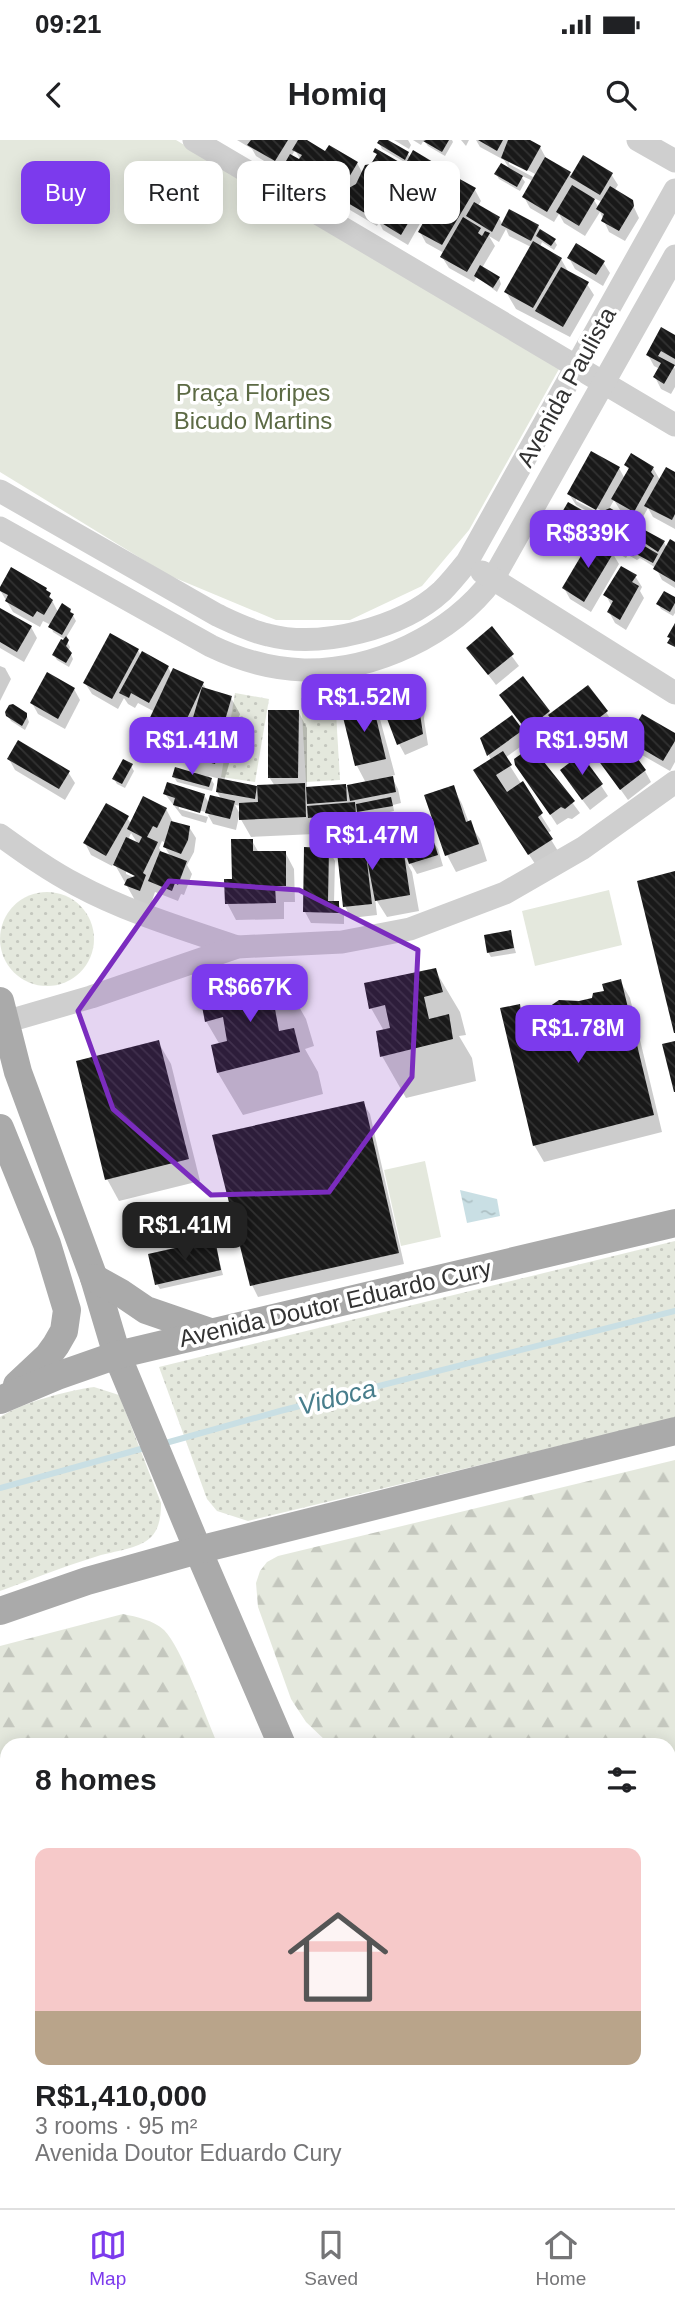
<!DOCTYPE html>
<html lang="en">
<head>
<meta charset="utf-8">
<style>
  :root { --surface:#fff; --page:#f6f6f6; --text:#202124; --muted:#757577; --line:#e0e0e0; --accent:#7c3aed }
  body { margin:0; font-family:Arial,sans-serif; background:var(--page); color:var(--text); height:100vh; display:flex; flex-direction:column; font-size:26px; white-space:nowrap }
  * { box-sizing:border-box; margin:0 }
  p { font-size:23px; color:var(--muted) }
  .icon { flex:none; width:38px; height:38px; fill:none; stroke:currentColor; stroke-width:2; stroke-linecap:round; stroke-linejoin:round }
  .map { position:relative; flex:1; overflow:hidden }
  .details { position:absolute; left:0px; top:1598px; width:676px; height:471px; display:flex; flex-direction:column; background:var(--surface); border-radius:21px 21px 0 0; box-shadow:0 4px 18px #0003 }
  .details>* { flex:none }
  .guide { position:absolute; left:21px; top:21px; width:634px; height:63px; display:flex; gap:14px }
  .price { position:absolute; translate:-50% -60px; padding:0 16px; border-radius:14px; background:var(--accent); color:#fff; font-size:23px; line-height:46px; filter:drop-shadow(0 2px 4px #0008) }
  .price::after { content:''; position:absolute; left:50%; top:42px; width:21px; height:16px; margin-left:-10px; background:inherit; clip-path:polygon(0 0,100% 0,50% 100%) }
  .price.current { background:#222; color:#fff }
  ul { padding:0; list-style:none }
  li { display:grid; align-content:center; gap:14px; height:371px; padding:0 35px }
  li span { display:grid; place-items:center; height:217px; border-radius:14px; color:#555 }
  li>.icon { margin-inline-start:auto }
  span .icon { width:126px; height:126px; fill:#fffc; stroke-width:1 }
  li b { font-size:30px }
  h2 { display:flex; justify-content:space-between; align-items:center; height:84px; padding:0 35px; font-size:30px }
  .tag { padding:0 24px; border-radius:14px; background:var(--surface); box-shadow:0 4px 18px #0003; font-size:24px; line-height:63px }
  .tag.current { background:var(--accent); color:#fff }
  .status { display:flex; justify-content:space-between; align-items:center; height:49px; padding:0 35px; background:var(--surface); direction:ltr }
  .status svg { height:19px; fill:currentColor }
  header { display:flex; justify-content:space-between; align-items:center; height:91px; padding:0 35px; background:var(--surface); font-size:32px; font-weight:700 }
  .tabs { display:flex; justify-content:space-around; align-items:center; height:98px; border-top:2px solid var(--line); background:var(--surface); font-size:19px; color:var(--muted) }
  .tabs a { display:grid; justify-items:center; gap:4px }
  .tabs .current { color:var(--accent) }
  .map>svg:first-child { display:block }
</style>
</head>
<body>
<div class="status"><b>09:21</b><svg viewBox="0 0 49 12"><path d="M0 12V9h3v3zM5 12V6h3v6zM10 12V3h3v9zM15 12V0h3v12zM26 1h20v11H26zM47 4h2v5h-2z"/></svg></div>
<header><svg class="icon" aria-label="back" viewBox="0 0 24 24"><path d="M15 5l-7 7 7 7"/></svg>Homiq<svg class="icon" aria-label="search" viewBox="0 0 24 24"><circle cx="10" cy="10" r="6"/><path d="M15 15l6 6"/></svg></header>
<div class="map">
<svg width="675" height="2068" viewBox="0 0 675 2068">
  <defs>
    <pattern id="grass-dots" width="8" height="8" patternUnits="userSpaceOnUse" patternTransform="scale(1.75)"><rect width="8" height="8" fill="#e4e8dd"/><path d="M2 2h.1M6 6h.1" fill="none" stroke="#c4c7be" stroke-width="1.8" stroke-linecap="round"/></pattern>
    <pattern id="forest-firs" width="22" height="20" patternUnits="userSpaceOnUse" patternTransform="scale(1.75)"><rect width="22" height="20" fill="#e4e8dd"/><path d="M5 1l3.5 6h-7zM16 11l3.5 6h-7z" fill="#c4c7be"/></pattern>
    <pattern id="water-ripples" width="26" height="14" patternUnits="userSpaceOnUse" patternTransform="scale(1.75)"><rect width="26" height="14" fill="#c9dfe4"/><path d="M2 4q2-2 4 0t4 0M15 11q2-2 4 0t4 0" fill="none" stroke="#adc0c4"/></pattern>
    <pattern id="building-back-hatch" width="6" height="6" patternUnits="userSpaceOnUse" patternTransform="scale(1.75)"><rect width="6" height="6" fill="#191919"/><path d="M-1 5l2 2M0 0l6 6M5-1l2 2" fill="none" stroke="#323232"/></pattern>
  </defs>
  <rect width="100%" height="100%" fill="#fff"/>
  <g fill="url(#grass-dots)">
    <polygon points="235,553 269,559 255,642 221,637"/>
    <polygon points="335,556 340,640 306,642 301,558"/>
    <circle cx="47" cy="799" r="47"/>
    <polygon points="675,1101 675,1278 248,1381 217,1371 207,1359 159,1227"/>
    <path d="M94,1247L119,1255L161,1363C161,1375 160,1389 150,1398C138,1409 114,1411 98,1416C65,1426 33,1439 0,1451V1277C24,1262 66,1251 94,1247Z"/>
    <polygon points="0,1614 7,1616 7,1797 0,1796"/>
    <polygon points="675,1783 675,1897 669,1896 668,1791"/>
  </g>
  <g fill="url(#forest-firs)">
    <polygon points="675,1320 675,1651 669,1650 668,1605 344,1605 326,1601 306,1582 291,1559 262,1478 258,1467 256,1443 260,1431 267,1422 278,1416"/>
    <path d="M123,1474C137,1477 153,1480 164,1490C182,1508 206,1578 218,1605H7V1616L0,1614V1506Z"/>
    <polygon points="0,1892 7,1896 7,2062 220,2062 226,2068 0,2068"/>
  </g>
  <g fill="#e4e8dd">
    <polygon points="0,0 176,0 559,229 469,390 422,446 350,480 276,480 168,435 0,332"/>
    <polygon points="609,750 622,805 535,826 522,771"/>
    <polygon points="425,1021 441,1097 401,1106 384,1030"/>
  </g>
  <polygon fill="url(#water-ripples)" points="460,1050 497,1059 500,1076 467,1083"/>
  <g fill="#0003" fill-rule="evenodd">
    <path d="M237,0H304L326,13L357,23L363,34L372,26L378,16L375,12L400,24L405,32L431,45L437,56L433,62L450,71L458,55L452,59L445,55L439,44L440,42L412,26L410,21L408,24L382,9L379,3L381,0H384L408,14L411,18L441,29L446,36L475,50L481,61L478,66L499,78L503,85L538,86L542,92L554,100L557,105L554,110L542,102L540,107L561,119L569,133L587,144L594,155L570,197L516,169L506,152L531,107L509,96L506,89L499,102L489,96L495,106L482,128L499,138L501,144L497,152L477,137L474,142L449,128L442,117L444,113L426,103L420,92L425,82L422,80L408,105L383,90L379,82L377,86L350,70L343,59L348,52L330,41L335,49L328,61L290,39L284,28L282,32L256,16L252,9ZM295,10L303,24L291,17Z"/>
    <polygon points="394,0 408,0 411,5 409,9"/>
    <polygon points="413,0 424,0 421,5"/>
    <polygon points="435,0 452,0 453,2 445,16 428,6 425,2"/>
    <polygon points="461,0 469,0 466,6"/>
    <path d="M476,0H527L540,7L546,18L569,33L572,37L611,34L618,45L614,51L631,61L639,78L625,101L609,92L600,72L585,96L564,83L559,74L554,82L530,68L524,57L533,41L520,35L525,42L520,51L499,39L496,34L511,31L504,20L480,7ZM509,20L535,34L533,37L509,24ZM592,57L602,62L599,68Z"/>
    <polygon points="569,118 603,122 610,133 603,146 575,129"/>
    <polygon points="675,197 675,226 672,224 675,229 675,247 671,254 661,249 655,237 660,229 654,226 648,215"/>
    <path d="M626,325L653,328L660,340L675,334V389L653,377L648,368L640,382L620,370L614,360L609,369L618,377L664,402L667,408L675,404V448L662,440L656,428L640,418L637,420L628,415L626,418L610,409L619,424L591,472L570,459L564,448L600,406L594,395L566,379L563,374L600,383L596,376L576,365L569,354L619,328L625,339L629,331ZM576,357L604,372L603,375L576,361Z"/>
    <polygon points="635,436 642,447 640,451 644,458 626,490 615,483 609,472 612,467 606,455"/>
    <polygon points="46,449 58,472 70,470 76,481 64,501 67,502 70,507 69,510 73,519 69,527 57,520 54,515 64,499 53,492 51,485 43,481 40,487 13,472 0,450"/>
    <polygon points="675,459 675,473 673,476 661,469 658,464"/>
    <polygon points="0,470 31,487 37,498 24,522 0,508"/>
    <polygon points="492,489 519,526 496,545 468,508"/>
    <path d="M138,510L141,516L168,527L172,535L203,544L207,550L231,558L240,574L233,599L235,603L224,641L256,647L259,653L275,646L269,637L298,571L307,588V649L346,647L366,643L357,626L343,570L371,563L380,579L395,635L391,636L398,649L401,663L393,665L394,671L360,679L315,682V694L251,697L239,676L236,690L213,684L208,675V677L209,673L179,665V669L208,677L206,683L182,676L165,654L204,655L209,663L222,660L217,652L220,639L209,636L214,644L212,651L177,642L174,637L196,635L185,612L159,601L149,584L155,572L138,563L135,568L128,564L124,558L118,569L92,554L85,543ZM235,665L241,666V676Z"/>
    <polygon points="0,526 5,528 11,539 0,561"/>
    <polygon points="74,549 80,560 65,589 38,574 32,563"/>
    <polygon points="501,555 549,572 551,576 606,572 613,583 576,611 555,583 533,600"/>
    <polygon points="418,557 425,569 424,579 428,605 405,615 399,604"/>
    <polygon points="26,574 29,582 25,590 11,581 8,576"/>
    <polygon points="521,591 527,602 505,618 551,691 547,693 561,716 539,730 485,647 491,620 482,599"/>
    <polygon points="675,595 675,622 670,631 635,611 629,600"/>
    <polygon points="589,605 645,631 651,642 628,660"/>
    <polygon points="581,616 608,656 590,670 568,641"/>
    <polygon points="539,618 580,673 572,679 568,678 557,685 522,631"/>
    <polygon points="9,619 68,632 75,643 65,660 15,630"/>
    <polygon points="131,626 134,631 125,648 117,644 114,639"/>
    <polygon points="453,647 462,664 469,683 480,699 487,721 456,732 447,715"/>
    <path d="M166,669L174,684L189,687L196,698L194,712L187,725L192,734L184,755L181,754L178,761L155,752L150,767L136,762L114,723L112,726L91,715L85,703L127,678L132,685ZM131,693L138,704L128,700ZM162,701L166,703L165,707L170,716L162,713L159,708ZM126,730L142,741L126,734Z"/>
    <polygon points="431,698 438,709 443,726 417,734 411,724 406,706"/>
    <polygon points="394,700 412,732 419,771 387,777 375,758 377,775 351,778 345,766 339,712"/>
    <polygon points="252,701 259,713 285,712 294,729 295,762 284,762 284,779 236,780 227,763 234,741"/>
    <polygon points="328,709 335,721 334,763 338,763 344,774 344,784 311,783 305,772"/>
    <polygon points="510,792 516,813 491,817 488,812"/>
    <polygon points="435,830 460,872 466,895 459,896 472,918 476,941 406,958 382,916 384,891 371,868"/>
    <polygon points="282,837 306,879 314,906 305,909 318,932 323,954 243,975 218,933 213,906 220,905 206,881"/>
    <polygon points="620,841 630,858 662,992 544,1022 534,1005 519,866 523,872 535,874 594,860"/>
    <polygon points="158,902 171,924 200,1041 119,1061 107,1039"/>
    <polygon points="363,963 370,974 404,1124 258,1157 252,1145"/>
    <polygon points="214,1101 223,1135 160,1149 157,1144"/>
    <polygon points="675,1966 675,2023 668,2031 668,1976"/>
    <polygon points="557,2062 607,2062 610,2068 559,2068"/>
  </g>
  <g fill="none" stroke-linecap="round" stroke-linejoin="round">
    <g stroke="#c9dfe4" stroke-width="6">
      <polyline points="162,1304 280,1271 675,1171"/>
      <polyline points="0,1348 148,1307"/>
    </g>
  </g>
  <g fill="url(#building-back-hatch)">
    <polygon points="251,0 288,0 275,21 247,5"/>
    <polygon points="298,0 307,0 325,11 329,5 358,22 345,44 316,27 312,34 296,24 295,26 313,37 317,30 329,37 322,51 282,28 290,14 299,19 302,15 292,10"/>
    <polygon points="379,0 388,0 409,12 405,20 377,3"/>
    <polygon points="426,0 449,0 442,12 423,1"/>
    <polygon points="478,0 503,0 497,11"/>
    <polygon points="508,0 530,0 541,6 527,31 501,18"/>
    <polygon points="375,8 401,23 370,76 341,59 347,49 356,44 365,25 371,24 377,14 373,12"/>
    <polygon points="413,10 443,28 436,38 407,21"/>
    <polygon points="583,15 613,33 600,55 570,37"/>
    <polygon points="545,17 571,32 547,72 522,57"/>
    <polygon points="501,23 523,36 517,47 494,34"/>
    <polygon points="406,27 432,43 401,95 375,79"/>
    <polygon points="447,32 476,48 442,105 418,92 435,61 449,68 458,51 449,46 445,49 437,44"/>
    <polygon points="572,45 595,59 579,86 556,72"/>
    <polygon points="610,46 633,60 634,66 619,91 601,81 604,74 596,69"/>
    <polygon points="474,62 500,77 492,92 466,76"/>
    <polygon points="509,69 539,85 531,101 501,85"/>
    <polygon points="463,77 481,88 478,93 482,96 485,91 490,93 467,132 440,117"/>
    <polygon points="540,89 556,99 551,106 536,96"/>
    <polygon points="533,101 562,118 533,168 504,152"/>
    <polygon points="576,103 605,121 596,135 567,118"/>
    <polygon points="480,125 500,137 493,148 474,136"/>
    <polygon points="561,127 589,142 563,187 535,171"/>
    <polygon points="661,187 675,195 675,219 661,211 658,216 675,225 664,244 653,237 661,223 646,215"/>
    <polygon points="591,311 620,327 596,370 567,354"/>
    <polygon points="631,313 654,327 651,332 654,336 634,372 611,359 629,328 624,325"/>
    <polygon points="666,327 675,332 675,374 672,380 644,366"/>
    <polygon points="568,362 627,396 619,408 561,374"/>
    <polygon points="610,368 617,372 617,375 665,401 658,412 643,402 594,375"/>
    <polygon points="629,397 658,414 653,423 636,414 633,416 622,410"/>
    <polygon points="591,399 614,412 584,462 562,448"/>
    <polygon points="670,399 675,402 675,442 653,429"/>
    <polygon points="621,426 637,435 632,442 639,446 620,480 607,472 613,461 603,455"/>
    <polygon points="11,427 47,448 46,450 51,453 49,457 53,460 44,475 37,471 33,477 5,461 8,455 0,451 0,447"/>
    <polygon points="664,451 675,457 675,463 670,472 656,464"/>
    <polygon points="62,463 71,469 70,472 74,474 62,495 48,487"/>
    <polygon points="0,468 32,486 17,512 0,502"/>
    <polygon points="675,483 675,507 667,503 670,498 667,497"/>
    <polygon points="492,486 514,514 488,535 466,508"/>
    <polygon points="110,493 139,509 112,559 83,543"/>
    <polygon points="66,496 69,500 66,506 72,513 66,523 52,515 61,499 63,500"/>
    <polygon points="142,511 169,526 149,563 131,553 129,558 119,553"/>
    <polygon points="173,528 204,542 178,598 147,584"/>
    <polygon points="47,532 75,548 58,579 30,563"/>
    <polygon points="523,536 550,571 526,590 499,555"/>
    <polygon points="405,544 420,556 419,567 423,594 397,605 378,555"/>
    <polygon points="588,545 608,571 569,601 548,575"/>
    <polygon points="202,547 232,556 224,584 227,584 215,624 182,615"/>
    <polygon points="372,561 386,619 355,626 341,569"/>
    <polygon points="13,564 27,573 27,577 22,586 6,576 5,572 9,565"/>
    <polygon points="268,570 299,570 298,638 268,638"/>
    <polygon points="642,574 675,593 675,601 663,621 627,600"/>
    <polygon points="512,575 523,590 487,616 480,598"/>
    <polygon points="618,592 646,630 620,650 587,605 599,596 608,600"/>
    <polygon points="18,600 70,631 59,649 7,619"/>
    <polygon points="503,611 512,625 496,635 507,652 523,641 543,673 538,677 553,699 528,715 473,630"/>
    <polygon points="528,613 540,617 575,661 565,669 561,667 550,675 515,625 514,619 521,614"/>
    <polygon points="581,614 603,644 582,660 560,630"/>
    <polygon points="123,619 133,624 122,644 112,639"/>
    <polygon points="175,627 212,638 209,647 172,637"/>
    <polygon points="393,636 396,652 350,661 347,645"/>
    <polygon points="218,638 257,646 255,659 216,652"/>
    <polygon points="167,642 205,654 200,673 173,665 175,658 163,654"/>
    <polygon points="305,643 306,677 239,680 239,663 258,662 257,645"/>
    <polygon points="346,644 347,661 307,664 306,647"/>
    <polygon points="454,645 466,682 471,680 479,704 445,716 424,655"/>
    <polygon points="210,655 235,661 230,679 205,673"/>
    <polygon points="143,656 167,668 157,688 153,686 147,697 158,702 143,733 146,735 140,751 124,745 127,739 135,736 113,725 126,697 139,703 142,697 127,689"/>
    <polygon points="391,657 393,666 357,672 356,664"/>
    <polygon points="355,662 356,674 308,678 307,666"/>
    <polygon points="106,663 129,676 106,716 83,703"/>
    <polygon points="171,681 190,686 188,700 181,714 163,707"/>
    <polygon points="432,696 438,715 409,724 403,705"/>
    <polygon points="395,698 398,712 404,714 410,755 375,761 366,714 372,764 343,767 337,712 340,707"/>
    <polygon points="231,699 253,699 253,711 286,711 286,746 275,746 276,763 225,764 224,739 232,739"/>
    <polygon points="304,707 329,708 328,761 339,761 339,773 303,772"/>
    <polygon points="160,711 187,721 178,745 175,743 172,751 148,741"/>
    <polygon points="675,731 675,893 674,893 637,741"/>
    <polygon points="511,790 514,808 487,813 484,795"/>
    <polygon points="436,828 443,852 424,857 429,879 449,874 453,899 380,917 376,891 390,888 385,865 369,869 364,843"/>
    <polygon points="283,835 291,864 275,869 279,891 294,888 300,912 217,933 211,905 227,901 223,877 205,882 200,856"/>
    <polygon points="621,839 654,975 533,1006 500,868 520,864 521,871 534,868 535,872 543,871 559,860 579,861 592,858 593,853 604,851 602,844"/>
    <polygon points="159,900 189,1019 105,1040 76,921"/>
    <polygon points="675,901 675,952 674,952 662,904"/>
    <polygon points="364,961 399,1113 250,1146 212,995"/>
    <polygon points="215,1099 221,1130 155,1145 148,1114"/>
    <polygon points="675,1963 675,2017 668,2013 668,1973"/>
    <polygon points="556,2062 607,2062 603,2068 558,2068"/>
  </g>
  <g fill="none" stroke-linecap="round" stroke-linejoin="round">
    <g stroke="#cfcfcf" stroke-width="23">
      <polyline points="194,0 675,285"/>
      <polyline points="638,0 675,21"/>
      <path d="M0,351L217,475C234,483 250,491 268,495C321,509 402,488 442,451C451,442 459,432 467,422L675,50"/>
      <path d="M0,388L211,506C240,520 271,529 304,530C375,531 451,495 493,439L675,116"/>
      <polyline points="482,432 675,553"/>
      <path d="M0,695C25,713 50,731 77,745C127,772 184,789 237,807"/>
      <polyline points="5,882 91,857 237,807 342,802 410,789 505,753 583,708 675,642"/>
      <polyline points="668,2057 675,2062"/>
      <polyline points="446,2062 452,2068"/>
      <polyline points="493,2062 495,2068"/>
      <polyline points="528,2062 531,2068"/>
    </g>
    <g stroke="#aaa" stroke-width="28">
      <polyline points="0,861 18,932 94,1138 117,1215 198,1410 282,1605"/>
      <polyline points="0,988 47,1104 67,1170 64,1191 56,1205 48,1216 17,1245"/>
      <polyline points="94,1138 121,1153 146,1170 210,1192"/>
      <polyline points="0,1260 57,1236 117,1215 675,1083"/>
      <polyline points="0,1471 87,1441 198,1410 675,1291"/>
      <polyline points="668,1719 675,1712"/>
      <polyline points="668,1762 675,1754"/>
      <polyline points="0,1779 7,1776"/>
    </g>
  </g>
  <path fill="#7b2cbf" fill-opacity="0.2" stroke="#7b2cbf" stroke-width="5" stroke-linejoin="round" d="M169,741L299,750L418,810L412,937L329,1052L211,1055L113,969L78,871Z"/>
  <g text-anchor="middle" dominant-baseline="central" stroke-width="7" stroke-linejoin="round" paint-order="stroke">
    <g font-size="24" fill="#323232" stroke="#fff">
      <text transform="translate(566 247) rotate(-61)">Avenida Paulista</text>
      <text transform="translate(335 1163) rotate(-13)">Avenida Doutor Eduardo Cury</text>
    </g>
    <g font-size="24" fill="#5c6a44" stroke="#fff">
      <text x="253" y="252">Praça Floripes<tspan x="253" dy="28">Bicudo Martins</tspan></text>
    </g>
    <g font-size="26" font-style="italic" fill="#487e8c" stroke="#fff">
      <text transform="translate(337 1257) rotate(-14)">Vidoca</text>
    </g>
  </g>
</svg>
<b class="price" style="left:588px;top:430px">R$839K</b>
<b class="price" style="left:364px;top:594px">R$1.52M</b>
<b class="price" style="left:192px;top:637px">R$1.41M</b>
<b class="price" style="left:582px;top:637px">R$1.95M</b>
<b class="price" style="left:372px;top:732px">R$1.47M</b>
<b class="price" style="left:250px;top:884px">R$667K</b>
<b class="price" style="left:578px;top:925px">R$1.78M</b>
<b class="price current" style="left:185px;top:1122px">R$1.41M</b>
<div class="guide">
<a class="tag current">Buy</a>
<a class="tag">Rent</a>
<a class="tag">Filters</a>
<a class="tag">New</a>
</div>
<section class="details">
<h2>8 homes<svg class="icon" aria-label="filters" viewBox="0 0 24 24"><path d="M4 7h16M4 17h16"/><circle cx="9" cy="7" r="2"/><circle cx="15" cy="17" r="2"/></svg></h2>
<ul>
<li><span style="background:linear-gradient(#f6c9c9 75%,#b9a48a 0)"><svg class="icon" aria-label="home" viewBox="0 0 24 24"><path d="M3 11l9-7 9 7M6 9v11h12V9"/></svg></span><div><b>R$1,410,000</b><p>3 rooms · 95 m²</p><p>Avenida Doutor Eduardo Cury</p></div></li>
</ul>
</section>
</div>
<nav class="tabs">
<a class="current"><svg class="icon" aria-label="map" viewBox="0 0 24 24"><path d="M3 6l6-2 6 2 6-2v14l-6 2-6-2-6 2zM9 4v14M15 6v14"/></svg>Map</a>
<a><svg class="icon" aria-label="saved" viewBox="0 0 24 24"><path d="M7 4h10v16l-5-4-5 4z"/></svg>Saved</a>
<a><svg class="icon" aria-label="home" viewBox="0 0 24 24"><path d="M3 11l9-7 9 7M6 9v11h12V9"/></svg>Home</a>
</nav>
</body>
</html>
